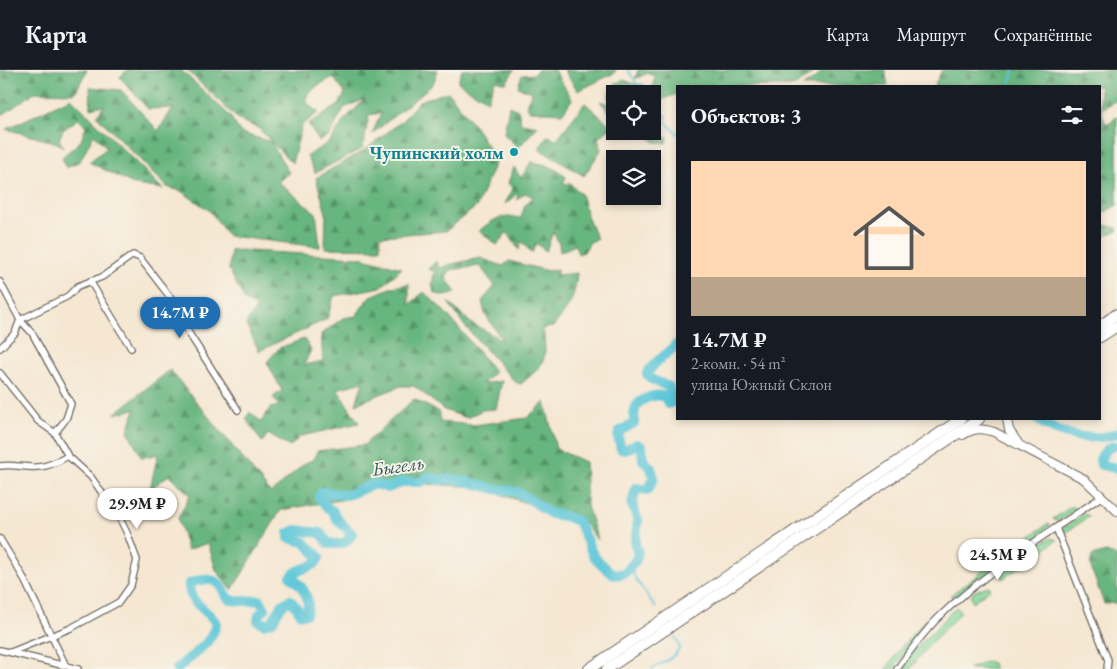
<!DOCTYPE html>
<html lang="ru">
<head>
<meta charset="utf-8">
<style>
  :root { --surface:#171b24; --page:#242831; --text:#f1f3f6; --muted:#9ea1a6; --line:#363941; --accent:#1f6fb2 }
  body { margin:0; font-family:"EB Garamond",serif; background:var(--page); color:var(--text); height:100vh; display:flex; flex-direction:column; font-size:19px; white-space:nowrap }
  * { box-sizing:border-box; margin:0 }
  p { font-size:16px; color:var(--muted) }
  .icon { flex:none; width:28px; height:28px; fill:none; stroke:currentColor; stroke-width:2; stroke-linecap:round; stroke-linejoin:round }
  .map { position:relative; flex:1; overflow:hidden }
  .details { position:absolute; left:676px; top:15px; width:425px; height:335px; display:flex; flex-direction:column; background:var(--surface); border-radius:0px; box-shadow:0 2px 8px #0003 }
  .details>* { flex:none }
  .tools { position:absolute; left:606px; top:15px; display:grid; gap:10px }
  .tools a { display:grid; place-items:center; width:55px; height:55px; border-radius:0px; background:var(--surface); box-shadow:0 2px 8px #0003; font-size:25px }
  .price { position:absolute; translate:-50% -42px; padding:0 11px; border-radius:18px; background:#fff; color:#222; font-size:16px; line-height:32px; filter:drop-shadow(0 1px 2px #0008) }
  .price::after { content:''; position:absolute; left:50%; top:30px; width:15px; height:11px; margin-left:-8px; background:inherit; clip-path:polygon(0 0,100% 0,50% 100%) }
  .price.current { background:var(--accent); color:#fff }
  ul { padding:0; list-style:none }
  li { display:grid; align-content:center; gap:10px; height:265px; padding:0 15px }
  li span { display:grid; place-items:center; height:155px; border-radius:0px; color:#555 }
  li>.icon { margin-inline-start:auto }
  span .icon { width:90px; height:90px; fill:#fffc; stroke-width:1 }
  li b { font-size:21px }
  h2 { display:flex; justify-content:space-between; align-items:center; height:60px; padding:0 15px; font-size:21px }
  header { display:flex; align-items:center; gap:30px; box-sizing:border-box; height:70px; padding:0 25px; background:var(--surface); border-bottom:1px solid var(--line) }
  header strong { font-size:24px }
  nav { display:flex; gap:28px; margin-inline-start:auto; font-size:18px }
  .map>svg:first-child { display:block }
</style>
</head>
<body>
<header>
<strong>Карта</strong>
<nav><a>Карта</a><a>Маршрут</a><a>Сохранённые</a></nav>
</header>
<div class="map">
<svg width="1117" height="599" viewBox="0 0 1117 599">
  <defs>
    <pattern id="forest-firs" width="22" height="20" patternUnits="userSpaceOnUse" patternTransform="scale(1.25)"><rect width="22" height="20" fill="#68b67f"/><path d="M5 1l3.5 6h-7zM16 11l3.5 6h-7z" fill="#559367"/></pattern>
    <pattern id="park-crowns" width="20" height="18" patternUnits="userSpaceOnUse" patternTransform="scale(1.25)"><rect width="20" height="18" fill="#80d496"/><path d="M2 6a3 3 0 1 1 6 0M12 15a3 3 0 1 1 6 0" fill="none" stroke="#6eb581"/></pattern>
  </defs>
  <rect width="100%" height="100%" fill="#f7f3e8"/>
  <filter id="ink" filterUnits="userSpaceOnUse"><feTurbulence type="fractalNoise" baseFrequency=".02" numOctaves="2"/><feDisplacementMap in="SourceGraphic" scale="10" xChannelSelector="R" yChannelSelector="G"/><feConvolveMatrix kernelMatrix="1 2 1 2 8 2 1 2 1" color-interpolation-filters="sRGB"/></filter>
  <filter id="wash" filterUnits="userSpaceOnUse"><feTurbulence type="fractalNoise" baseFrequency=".0096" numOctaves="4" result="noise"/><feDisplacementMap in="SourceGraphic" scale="20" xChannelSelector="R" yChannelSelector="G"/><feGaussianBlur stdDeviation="1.12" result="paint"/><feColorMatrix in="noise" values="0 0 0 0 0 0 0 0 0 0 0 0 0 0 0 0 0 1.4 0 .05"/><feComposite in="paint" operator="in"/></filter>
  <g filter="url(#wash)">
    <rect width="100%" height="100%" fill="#f5e7d2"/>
    <g fill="#80d496" stroke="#4e7859">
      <polygon points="1072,436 1076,439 1058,452 1053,449"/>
      <polygon points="1084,444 1090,446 1062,465 1062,460 1064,457"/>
      <polygon points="1049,453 1050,455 1048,459 1025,475 1021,474 1021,473"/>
      <path d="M1052,468L1057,470L1003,509L1001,506C1012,492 1035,473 1052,468Z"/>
      <polygon points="1016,476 1018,480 954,530 951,525"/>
      <polygon points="988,516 991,518 973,532 971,526 973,522"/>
      <polygon points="956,537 961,542 929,575 910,599 902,599 913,582"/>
      <polygon points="926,549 927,550 921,562 893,599 886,599 904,574"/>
    </g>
    <g fill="url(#forest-firs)" stroke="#42694e">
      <polygon points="0,0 87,0 75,23 35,22 4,44 0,43"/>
      <polygon points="127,0 181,0 229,45 241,63 271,72 289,103 278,112 316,143 320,177 228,166 210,141 181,121 167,117 97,46 104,35 91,38 90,17 121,20 158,61 173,38 148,39 120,7"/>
      <polygon points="187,0 438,0 433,14 372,64 381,43 369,45 363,78 315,103 307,86 331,71 345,49 365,29 344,38 329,66 319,71 308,54 339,35 345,23 333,7 317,16 307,25 307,33 319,42 302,55 292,93 258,58 239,50"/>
      <polygon points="462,0 514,0 506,13 495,10 488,30 471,21 458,12"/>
      <polygon points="537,0 554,0 572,29 563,43 530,41 526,35 532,22 518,17 522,5 534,4"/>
      <polygon points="564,0 615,0 616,2 578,21"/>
      <polygon points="638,0 817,0 796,16 678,16 677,24 656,32 652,18 655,7 648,3 635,9"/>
      <polygon points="823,0 885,0 888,16 803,16 814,9"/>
      <polygon points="942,0 1117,0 1117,30 1101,39 1105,53 1110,53 1117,46 1117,135 1100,145 1100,16 934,16"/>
      <polygon points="624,10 642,17 647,24 615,24 615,49 600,31 610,34 609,24 616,13"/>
      <polygon points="448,22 473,54 496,90 477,136 446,161 380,166 380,179 325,178 326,143 316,108 365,80 403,50 419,31"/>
      <polygon points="71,28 163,119 135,115 89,92 107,78 94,64 80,91 66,98 62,87 81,71 86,56 78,49 63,60 59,69 63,77 57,73 6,59"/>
      <polygon points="585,33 612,57 598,68 601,80 584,106 539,79 547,66 557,69"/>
      <polygon points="509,36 518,40 521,53 538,56 518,78 504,64"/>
      <polygon points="653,44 661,66 668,67 666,73 654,72 644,61 652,61"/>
      <path d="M531,92C544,93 556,98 566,107L563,114L570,113L581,124L588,149L597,169L590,172L584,182L578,184L575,175L560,182L559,174L553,162L546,181L536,173L532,183L521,171L519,180L507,162L497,175L479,161C494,148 502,145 521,148L525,135L533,127L525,123L517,130L518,123L505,134L513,119L508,113L514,97L521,108Z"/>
      <polygon points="1100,153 1117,158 1117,161 1100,168"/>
      <polygon points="231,180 359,187 402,198 381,217 334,226 327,249 259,281 246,254 257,237 245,231 229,199"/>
      <path d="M480,188L503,196L509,191L548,201L558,200L556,205L577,203C575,229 569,237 553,257L543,258C547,292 547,292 521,314L515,312L464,255L448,232L471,253L502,270L485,244L482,231L495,216L480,196L450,200L446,208L456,223L443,226L434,223L432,213L435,201L428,199L436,191L440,198L452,194Z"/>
      <polygon points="409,214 409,235 424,222 447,244 495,302 482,314 502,311 496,339 482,340 467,348 444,340 414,316 401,316 356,334 363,312 337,319 359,353 301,366 290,377 268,364 262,372 246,349 250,342 261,352 270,338 279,336 273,327 282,321 267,292 279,278 304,269 311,280 304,295 323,291 321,264 343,248 356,246 369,227 392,217"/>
      <polygon points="170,300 271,423 305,393 314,389 317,381 364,375 414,329 439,342 440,352 474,355 527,348 545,332 556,379 585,392 587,436 598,471 582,449 556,443 479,417 412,413 369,418 346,429 281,440 232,520 216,500 208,473 187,480 178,448 190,425 169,405 150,419 158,384 142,388 128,361 135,339 114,344"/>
      <polygon points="1106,482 1117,486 1117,533 1104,534 1090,495 1092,486"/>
    </g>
    <polygon fill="url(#park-crowns)" stroke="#4e7859" points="988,591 992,593 995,599 968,599"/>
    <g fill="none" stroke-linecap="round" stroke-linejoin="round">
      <g stroke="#5cc6d8" stroke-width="2">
        <polyline points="628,0 637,14 643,14 649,24"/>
        <polyline points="1010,16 1014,0"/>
        <polyline points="652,36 654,39 661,40 666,47 666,52 678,64"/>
        <polyline points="630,498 637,511 656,538"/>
        <path d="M652,599C662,592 675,589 680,577L675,567"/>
      </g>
      <g stroke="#5cc6d8" stroke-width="10">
        <path d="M1037,349C1057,365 1093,373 1117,363"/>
        <path d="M1117,376C1108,375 1104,383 1100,389L1101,395L1117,398"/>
        <path d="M177,599C192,584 212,575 216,553C206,537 189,535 189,514C198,510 213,506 221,516C224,521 224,525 229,529C236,533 252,530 260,530L265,539L259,545L258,551L264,554L272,552L282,535L290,530L294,534L301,544H306C312,529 303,516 291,507C298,496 315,500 319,487L304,472L289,468V463L296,460L321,463L328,473C340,475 345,475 352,464C345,456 336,451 333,441L328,438L319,427L322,422L347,425L374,414L388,418L402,412H421L429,407L438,410L451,409L469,412L495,419L517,422L534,432L551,444L564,446L578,451L593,485L598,491L614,505L625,503L636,490L638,482L635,474L638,450L632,435L636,418L648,420L654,408L651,398L643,390L642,377L637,374L625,380L621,379L618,367L620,361L634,353C634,349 634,344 635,340C637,329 657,322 666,328L668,334L672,333L669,317L651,309L647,304C656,288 666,288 675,275L678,274"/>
      </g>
    </g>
  </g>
  <g filter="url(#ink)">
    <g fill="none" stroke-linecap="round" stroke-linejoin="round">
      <g stroke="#68635c" stroke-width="8">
        <g id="street">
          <polyline points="90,211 131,278"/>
          <polyline points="0,212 20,250 32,263 71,334 66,349 55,363"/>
          <polyline points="0,278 15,263 20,250 68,226 78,216 102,207 133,185 140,188 170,227 190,265 238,340"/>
          <polyline points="0,303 38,351 55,363 68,386 91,407 120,449 127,463 137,490 131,515 119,532 71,558 11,582"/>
          <path d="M0,396C13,394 24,398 37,397C48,397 59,391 68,386"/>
          <polyline points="1056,458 1108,590 1107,599"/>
          <polyline points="0,469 22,505 65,594"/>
          <polyline points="0,580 78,599"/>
          <path d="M897,599C910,581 923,563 938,548C986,501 1046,465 1101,427"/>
        </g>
      </g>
      <g stroke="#68635c" stroke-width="10">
        <g id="secondary">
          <polyline points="1007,349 1009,360 1018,373"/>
          <path d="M963,365C974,358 981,358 994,362L1084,409L1117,441"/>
        </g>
      </g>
      <g stroke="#68635c" stroke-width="12">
        <g id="highway">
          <polyline points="1100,256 1117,244"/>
          <polyline points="1100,267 1117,256"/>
          <polyline points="589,599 961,349"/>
          <polyline points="607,599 979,349"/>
        </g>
      </g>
      <use href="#street" stroke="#fff" stroke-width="5.5"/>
      <use href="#secondary" stroke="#fff" stroke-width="8"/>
      <use href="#highway" stroke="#fff" stroke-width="10"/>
    </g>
  </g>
  <circle fill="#0f9aa8" stroke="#f7f3e8" stroke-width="2" cx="514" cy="82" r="5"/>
  <g text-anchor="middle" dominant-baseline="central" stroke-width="4" stroke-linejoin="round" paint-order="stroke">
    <g font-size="18" font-weight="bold" fill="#0d838f" stroke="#f7f3e8" text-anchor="end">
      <text x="504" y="82">Чупинский холм</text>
    </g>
    <g font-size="19" font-style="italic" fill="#32585e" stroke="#f7f3e8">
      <text transform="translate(398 396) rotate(-8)">Быгель</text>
    </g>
  </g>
</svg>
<div class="tools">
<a><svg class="icon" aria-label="locate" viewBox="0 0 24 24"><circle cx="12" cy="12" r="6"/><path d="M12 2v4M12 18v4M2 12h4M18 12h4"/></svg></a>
<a><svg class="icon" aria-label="layers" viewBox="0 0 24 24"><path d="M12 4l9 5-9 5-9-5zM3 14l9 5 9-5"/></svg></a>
</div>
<b class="price current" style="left:180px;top:269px">14.7M ₽</b>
<b class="price" style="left:137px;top:460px">29.9M ₽</b>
<b class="price" style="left:998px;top:511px">24.5M ₽</b>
<section class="details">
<h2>Объектов: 3<svg class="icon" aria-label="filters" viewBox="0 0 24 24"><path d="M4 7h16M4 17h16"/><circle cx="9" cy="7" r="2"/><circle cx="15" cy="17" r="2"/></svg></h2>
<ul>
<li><span style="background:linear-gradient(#ffd9b3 75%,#b9a48a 0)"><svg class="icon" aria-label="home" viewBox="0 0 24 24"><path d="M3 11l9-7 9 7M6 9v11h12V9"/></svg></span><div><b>14.7M ₽</b><p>2-комн. · 54 m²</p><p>улица Южный Склон</p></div></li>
</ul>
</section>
</div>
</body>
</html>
